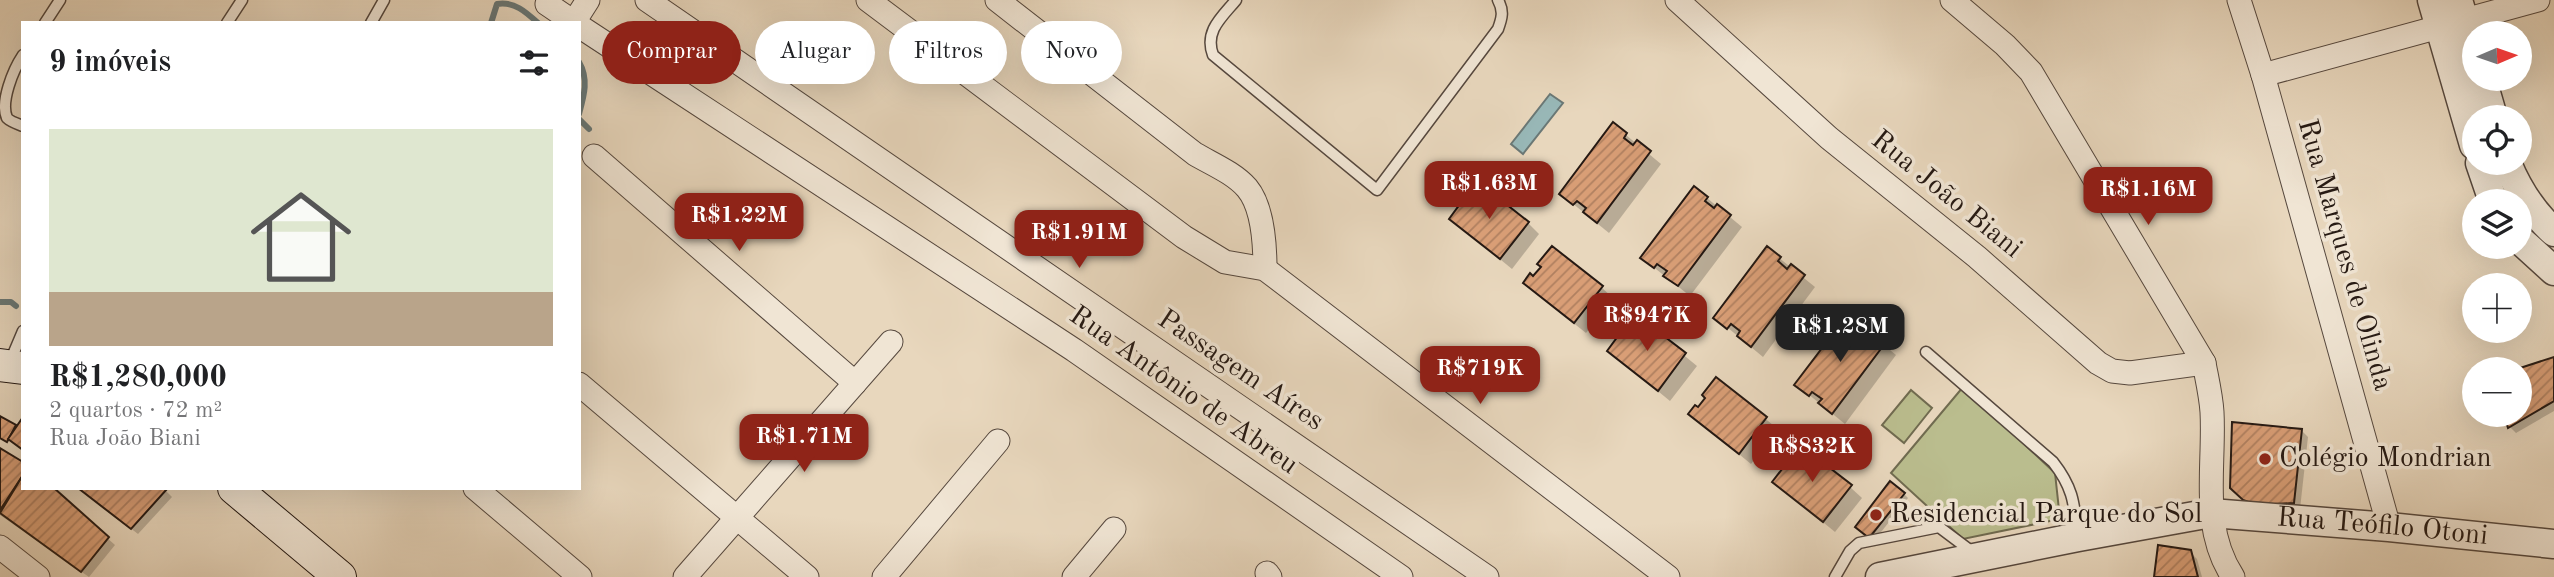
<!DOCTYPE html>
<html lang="pt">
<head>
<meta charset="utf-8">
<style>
  :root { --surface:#fff; --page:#f2f2f2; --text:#202124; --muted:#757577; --accent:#8f2418 }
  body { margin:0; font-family:"Old Standard TT",serif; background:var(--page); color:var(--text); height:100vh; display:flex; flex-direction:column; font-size:26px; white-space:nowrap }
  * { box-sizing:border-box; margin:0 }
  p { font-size:23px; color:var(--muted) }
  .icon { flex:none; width:38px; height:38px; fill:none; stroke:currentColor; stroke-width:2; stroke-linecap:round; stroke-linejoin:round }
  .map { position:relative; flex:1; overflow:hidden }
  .details { position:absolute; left:21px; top:21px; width:560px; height:469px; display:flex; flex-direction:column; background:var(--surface); border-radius:0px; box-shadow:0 7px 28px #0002 }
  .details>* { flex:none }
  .guide { position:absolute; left:602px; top:21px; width:665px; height:63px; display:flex; gap:14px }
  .needle { width:46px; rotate:88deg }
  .tools { position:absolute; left:2462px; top:21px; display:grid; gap:14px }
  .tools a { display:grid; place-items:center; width:70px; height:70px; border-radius:50%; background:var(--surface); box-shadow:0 7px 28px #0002; font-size:35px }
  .price { position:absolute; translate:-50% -60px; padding:0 16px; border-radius:14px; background:var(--accent); color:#fff; font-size:23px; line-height:46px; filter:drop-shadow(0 2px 4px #0008) }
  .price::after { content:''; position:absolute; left:50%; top:42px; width:21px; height:16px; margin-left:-10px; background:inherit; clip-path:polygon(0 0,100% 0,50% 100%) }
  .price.selected { background:#222; color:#fff }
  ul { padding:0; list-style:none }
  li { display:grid; align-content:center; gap:14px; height:371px; padding:0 28px }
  li span { display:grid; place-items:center; height:217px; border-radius:0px; color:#555 }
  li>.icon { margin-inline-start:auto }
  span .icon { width:126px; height:126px; fill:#fffc; stroke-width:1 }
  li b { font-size:30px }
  h2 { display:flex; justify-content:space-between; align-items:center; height:84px; padding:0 28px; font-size:30px }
  .chip { padding:0 24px; border-radius:32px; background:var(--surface); box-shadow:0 7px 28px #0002; font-size:24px; line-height:63px }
  .chip.selected { background:var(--accent); color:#fff }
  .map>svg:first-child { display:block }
</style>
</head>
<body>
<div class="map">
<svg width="2554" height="577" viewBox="0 0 2554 577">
  <defs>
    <pattern id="building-hatch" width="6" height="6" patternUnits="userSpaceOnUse" patternTransform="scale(1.75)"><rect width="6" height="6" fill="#d99e76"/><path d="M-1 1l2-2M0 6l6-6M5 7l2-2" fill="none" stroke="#b08060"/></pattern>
  </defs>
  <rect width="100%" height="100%" fill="#e8d7bd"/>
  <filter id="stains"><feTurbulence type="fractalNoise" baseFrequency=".00286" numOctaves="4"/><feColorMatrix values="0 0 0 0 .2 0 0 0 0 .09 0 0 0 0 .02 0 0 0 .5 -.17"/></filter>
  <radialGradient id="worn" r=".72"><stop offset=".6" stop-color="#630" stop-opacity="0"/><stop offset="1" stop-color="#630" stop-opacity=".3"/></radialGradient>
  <g fill="#babd8e" stroke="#706b50" stroke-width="2">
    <polygon points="1963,387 2055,473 2060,519 1963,539 1891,473"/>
    <polygon points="1911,390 1932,408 1904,443 1882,425"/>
  </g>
  <polygon fill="#98b8b8" stroke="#6a7876" stroke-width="2" points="1550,94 1563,103 1523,154 1511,144"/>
  <g fill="#0003">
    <polygon points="1626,135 1661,164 1609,233 1561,194"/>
    <polygon points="1707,198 1742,227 1690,296 1642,258"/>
    <polygon points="1451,219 1528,223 1539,234 1512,269"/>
    <polygon points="1768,249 1815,287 1763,357 1716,318"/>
    <polygon points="1542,267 1601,287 1613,298 1586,333 1537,294 1533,279"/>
    <polygon points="1636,316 1697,366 1670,401 1609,351 1634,326"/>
    <polygon points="1849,316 1896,355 1845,424 1797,385"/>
    <polygon points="2554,358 2554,411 2516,433 2510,427 2506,415 2520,415 2520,370"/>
    <polygon points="1717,380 1778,429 1751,464 1690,414 1698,410"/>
    <polygon points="2301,430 2308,437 2300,509 2251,506 2232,488"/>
    <polygon points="0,450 23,464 23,488 51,488 115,545 89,577 0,515"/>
    <polygon points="1789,469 1850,487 1862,498 1835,532 1774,482"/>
    <polygon points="79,488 163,488 172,497 138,534"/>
    <polygon points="1904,494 1908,498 1874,541 1861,531"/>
    <polygon points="2190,552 2197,559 2202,577 2155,577"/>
  </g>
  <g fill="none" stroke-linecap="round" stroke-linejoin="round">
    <g stroke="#6a7876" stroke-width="6">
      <path d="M491,23L497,4C514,1 526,12 538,23"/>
      <path d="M579,62C589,79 584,96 579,114"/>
      <polyline points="579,119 589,129"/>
      <polyline points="0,302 11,302 16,306"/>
    </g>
  </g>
  <g fill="url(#building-hatch)" stroke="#251913" stroke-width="2">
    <polygon points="1613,122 1627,133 1624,138 1633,145 1637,140 1651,151 1597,223 1583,212 1586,208 1577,201 1573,205 1559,194"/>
    <polygon points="1478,182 1529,222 1500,259 1449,219 1463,200 1467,203 1474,194 1471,191"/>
    <polygon points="1694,186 1708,197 1705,201 1714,208 1717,204 1731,215 1678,286 1663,276 1667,271 1657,264 1654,268 1640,258"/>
    <polygon points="1552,246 1603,286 1574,323 1523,283 1530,273 1533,276 1541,267 1537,264"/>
    <polygon points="1767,246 1781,257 1778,261 1787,269 1791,264 1805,275 1751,347 1737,336 1740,331 1731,324 1727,329 1713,318"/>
    <polygon points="1635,314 1686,353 1658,391 1607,351 1621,332 1624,335 1631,326 1628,323"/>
    <polygon points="1848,314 1862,324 1859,329 1868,336 1872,332 1886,342 1832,414 1818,403 1822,399 1812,392 1809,396 1794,385"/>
    <polygon points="2554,357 2554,401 2508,428 2504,415 2520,415 2520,369 2517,369"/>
    <polygon points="1716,377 1767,417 1739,454 1688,414 1695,405 1698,407 1705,398 1702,395"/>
    <polygon points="0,416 16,425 7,442 0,438"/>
    <polygon points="23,417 23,450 8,439"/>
    <polygon points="2232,422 2302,429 2294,503 2257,505 2243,500 2230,488"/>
    <polygon points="1800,445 1852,485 1823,522 1772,482 1786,464 1789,466 1797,457 1793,455"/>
    <polygon points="0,448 23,462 23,475 0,510"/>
    <polygon points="23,475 23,488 54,488 109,537 81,572 0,513"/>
    <polygon points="1890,481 1905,493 1869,538 1855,527"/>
    <polygon points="78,488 166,488 167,489 131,529"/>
    <polygon points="2158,545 2191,550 2198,577 2154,577"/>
  </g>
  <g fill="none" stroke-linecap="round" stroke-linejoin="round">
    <g stroke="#56483e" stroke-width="13">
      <g id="service">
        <path d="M1236,0C1222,17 1204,31 1213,55L1377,190L1498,29C1502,18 1504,11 1498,0"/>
        <polyline points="45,23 60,0"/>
        <polyline points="227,23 242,0"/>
        <polyline points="371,23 384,0"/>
        <path d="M23,55C13,70 0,102 7,118C11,122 18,124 23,126"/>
        <path d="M1926,352L2053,462C2074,489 2074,504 2078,537"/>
        <polyline points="9,364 23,331"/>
        <polyline points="1835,577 1850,551 1859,543 1939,527 1975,554"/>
      </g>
    </g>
    <g stroke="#56483e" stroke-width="25">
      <g id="minor">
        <polyline points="647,0 1487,577"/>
        <polyline points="868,0 1184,237 1225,262 1265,269 1668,577"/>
        <path d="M997,0L1195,154C1212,164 1234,173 1247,188C1263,207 1265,246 1265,269"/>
        <polyline points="1677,0 1829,138 1977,257 2098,363 2112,371 2130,373 2204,363"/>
        <path d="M1952,0L2005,45L2031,72L2204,363C2207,379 2211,396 2212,412C2215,468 2200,527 2233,577"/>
        <polyline points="2239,0 2263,75 2389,527"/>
        <polyline points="547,4 575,23"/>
        <polyline points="574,22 588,0"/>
        <polyline points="579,26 1074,350 1401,577"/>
        <polyline points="2263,75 2538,0"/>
        <polyline points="594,156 855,383"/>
        <polyline points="579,384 807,577"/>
        <polyline points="475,488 580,577"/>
        <polyline points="0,547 38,577"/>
        <polyline points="1267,573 1270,577"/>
        <polyline points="685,577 891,342"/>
        <polyline points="884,577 998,441"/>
        <polyline points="1074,577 1114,529"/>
      </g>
    </g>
    <g stroke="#56483e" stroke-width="31">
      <g id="tertiary">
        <polyline points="2432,0 2474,145"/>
        <polyline points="2458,0 2474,54"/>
        <polyline points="2482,79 2493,117"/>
        <polyline points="2480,163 2493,201"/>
        <path d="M2507,163C2518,190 2532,212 2554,232"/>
        <polyline points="2520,240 2554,271"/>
        <path id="s1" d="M1880,577L2078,537L2211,513L2389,527L2554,544"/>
      </g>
    </g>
    <g stroke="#251913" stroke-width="34">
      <g id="secondary">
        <polyline points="0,365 23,368"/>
        <polyline points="234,488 340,577"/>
      </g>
    </g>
    <use href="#service" stroke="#f0e5d4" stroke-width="10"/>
    <use href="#minor" stroke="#f0e5d4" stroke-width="23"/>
    <use href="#tertiary" stroke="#f0e5d4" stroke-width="28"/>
    <use href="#secondary" stroke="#f0e5d4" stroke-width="32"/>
  </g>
  <g fill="#8f2418" stroke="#f0e5d4" stroke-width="2.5">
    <circle cx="2265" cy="459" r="7"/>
    <circle cx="1876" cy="515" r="7"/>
  </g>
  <g text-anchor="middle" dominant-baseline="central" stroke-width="7" stroke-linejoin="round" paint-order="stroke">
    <g font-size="28" fill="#251913" stroke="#f0e5d4">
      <text transform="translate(1946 195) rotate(39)">Rua João Biani</text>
      <text transform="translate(2344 255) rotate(74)">Rua Marques de Olinda</text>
      <text transform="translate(1240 371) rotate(34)">Passagem Aíres</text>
      <text transform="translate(1183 391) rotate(35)">Rua Antônio de Abreu</text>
      <text stroke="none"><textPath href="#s1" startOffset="509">Rua Teófilo Otoni</textPath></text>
    </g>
    <g font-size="28" fill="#251913" stroke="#f0e5d4" text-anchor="start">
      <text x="2279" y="459">Colégio Mondrian</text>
      <text x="1890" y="515">Residencial Parque do Sol</text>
    </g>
  </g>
  <rect width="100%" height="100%" filter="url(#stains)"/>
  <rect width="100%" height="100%" fill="url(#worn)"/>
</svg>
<div class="tools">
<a><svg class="needle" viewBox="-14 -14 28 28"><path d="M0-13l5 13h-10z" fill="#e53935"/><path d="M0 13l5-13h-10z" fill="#757577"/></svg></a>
<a><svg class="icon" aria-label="locate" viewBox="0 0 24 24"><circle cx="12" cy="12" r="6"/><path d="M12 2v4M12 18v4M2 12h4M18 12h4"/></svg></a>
<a><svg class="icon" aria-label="layers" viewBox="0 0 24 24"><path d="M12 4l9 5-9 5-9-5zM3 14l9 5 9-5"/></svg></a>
<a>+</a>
<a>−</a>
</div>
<b class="price" style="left:1489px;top:221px">R$1.63M</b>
<b class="price" style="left:2148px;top:227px">R$1.16M</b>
<b class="price" style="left:739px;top:253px">R$1.22M</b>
<b class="price" style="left:1079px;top:270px">R$1.91M</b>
<b class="price" style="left:1647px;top:353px">R$947K</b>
<b class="price selected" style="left:1840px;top:364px">R$1.28M</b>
<b class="price" style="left:1480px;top:406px">R$719K</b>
<b class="price" style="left:804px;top:474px">R$1.71M</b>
<b class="price" style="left:1812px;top:484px">R$832K</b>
<div class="guide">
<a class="chip selected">Comprar</a>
<a class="chip">Alugar</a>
<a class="chip">Filtros</a>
<a class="chip">Novo</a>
</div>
<section class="details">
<h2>9 imóveis<svg class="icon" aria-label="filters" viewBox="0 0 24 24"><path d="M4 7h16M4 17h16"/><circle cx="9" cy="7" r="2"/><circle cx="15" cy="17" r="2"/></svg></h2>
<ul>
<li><span style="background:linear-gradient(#dfe7d0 75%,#b9a48a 0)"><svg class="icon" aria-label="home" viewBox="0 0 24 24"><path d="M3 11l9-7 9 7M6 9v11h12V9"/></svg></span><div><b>R$1,280,000</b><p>2 quartos · 72 m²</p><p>Rua João Biani</p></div></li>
</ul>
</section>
</div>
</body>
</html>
